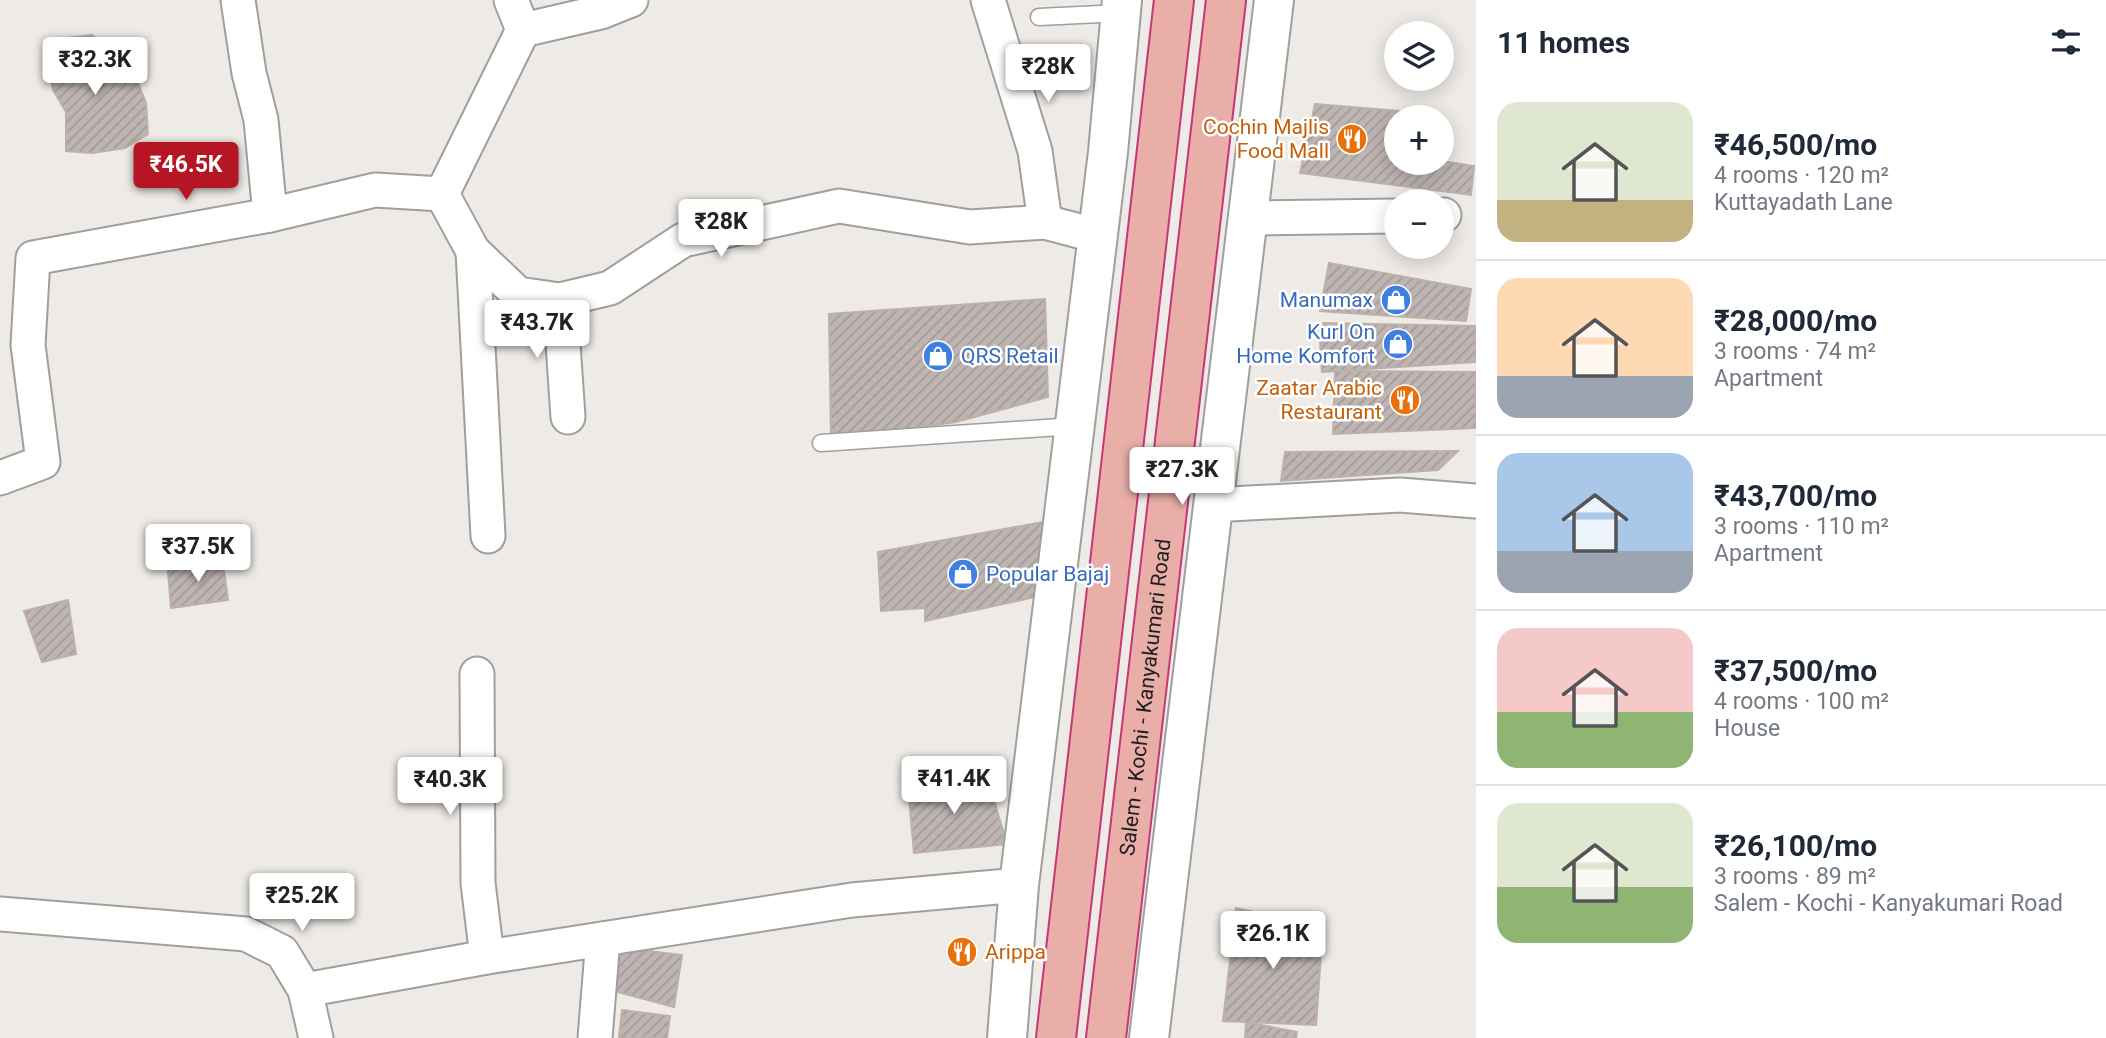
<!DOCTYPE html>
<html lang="en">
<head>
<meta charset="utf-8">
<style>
  :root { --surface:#fff; --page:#f6f6f7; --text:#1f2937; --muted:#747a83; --line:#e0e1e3; --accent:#b61524 }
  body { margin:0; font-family:Roboto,sans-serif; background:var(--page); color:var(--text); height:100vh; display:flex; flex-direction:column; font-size:26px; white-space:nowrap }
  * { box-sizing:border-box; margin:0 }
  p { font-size:23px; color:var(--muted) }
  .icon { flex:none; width:38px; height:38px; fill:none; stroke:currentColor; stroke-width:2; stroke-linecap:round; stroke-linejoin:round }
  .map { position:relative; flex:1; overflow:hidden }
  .side { display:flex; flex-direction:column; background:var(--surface); width:630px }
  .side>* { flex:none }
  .controls { position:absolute; left:1384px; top:21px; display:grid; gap:14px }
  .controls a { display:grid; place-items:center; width:70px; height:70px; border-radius:50%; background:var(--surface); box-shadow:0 4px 18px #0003; font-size:35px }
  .price { position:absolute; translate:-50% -60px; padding:0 16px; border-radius:7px; background:#fff; color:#222; font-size:23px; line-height:46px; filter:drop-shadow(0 2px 4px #0008) }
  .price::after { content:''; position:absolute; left:50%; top:42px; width:21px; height:16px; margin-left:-10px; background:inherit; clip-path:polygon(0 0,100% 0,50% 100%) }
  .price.current { background:var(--accent); color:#fff }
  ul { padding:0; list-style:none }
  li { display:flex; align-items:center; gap:21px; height:175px; padding:0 21px }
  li+li { border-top:2px solid var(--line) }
  li span { display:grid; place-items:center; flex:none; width:196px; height:140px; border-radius:21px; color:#555 }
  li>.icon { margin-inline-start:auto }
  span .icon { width:84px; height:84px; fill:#fffc; stroke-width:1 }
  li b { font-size:30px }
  h2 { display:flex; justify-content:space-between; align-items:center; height:84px; padding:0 21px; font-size:30px }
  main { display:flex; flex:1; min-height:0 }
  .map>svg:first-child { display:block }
</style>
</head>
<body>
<main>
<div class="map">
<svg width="1476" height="1038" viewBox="0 0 1476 1038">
  <defs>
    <pattern id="building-hatch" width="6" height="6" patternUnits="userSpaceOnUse" patternTransform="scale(1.75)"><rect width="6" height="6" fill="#beb5b2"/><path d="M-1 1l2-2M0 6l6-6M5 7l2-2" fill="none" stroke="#a39b99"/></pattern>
  </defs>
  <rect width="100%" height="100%" fill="#eeeae5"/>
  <g fill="url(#building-hatch)" stroke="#beb0a9" stroke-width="2">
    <polygon points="92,35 105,46 112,76 136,78 146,103 148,134 125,148 92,153 66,151 66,112 53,90 48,62 51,40"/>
    <polygon points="1315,104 1410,112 1410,117 1396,117 1396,163 1442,161 1474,166 1471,195 1300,173"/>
    <polygon points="1329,263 1471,289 1466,321 1320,311"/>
    <polygon points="1045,299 1048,397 956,422 831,440 829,314"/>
    <polygon points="1319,323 1476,326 1476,362 1322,372"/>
    <polygon points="1335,371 1476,372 1476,428 1333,434"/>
    <polygon points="1458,451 1438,470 1281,481 1285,452"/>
    <polygon points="1054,520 1044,595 925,621 925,608 881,611 878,552"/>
    <polygon points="222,556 228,600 171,608 168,571"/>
    <polygon points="68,600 76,654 42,662 24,611"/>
    <polygon points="987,777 1007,844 914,853 908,787"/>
    <polygon points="1236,908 1323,927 1316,1025 1223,1021"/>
    <polygon points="618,947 682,955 674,1007 614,991"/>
    <polygon points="622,1010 670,1016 667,1038 619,1038"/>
    <polygon points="1246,1022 1297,1032 1296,1038 1245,1038"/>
  </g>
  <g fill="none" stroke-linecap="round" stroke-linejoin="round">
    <g stroke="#9f9f9f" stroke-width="19">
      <g id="service">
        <polyline points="1039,17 1121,13"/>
        <polyline points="821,443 1075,426"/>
      </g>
    </g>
    <g stroke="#9f9f9f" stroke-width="37">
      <g id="minor">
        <polyline points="238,0 249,73 261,120 270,215"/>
        <polyline points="511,0 523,30 601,12 631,0"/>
        <polyline points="988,0 1035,151 1045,222"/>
        <polyline points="442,194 473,251 518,294 560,300 610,288 683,240 839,206 970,227 1045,222 1098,236"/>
        <polyline points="1442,215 1444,215"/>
        <polyline points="1250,218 1396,216"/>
        <polyline points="473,251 488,536"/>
        <polyline points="560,300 568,417"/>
        <polyline points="0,478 43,462 28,345 33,258 270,215 375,190 442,194 523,30"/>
        <polyline points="1212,505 1400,495 1476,501"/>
        <polyline points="477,674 478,883 487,957"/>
        <polyline points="0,914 246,934 282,952 305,990"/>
        <polyline points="316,1038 305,990 487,957 852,900 1019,885"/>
        <polyline points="595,1038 603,939"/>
      </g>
    </g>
    <g stroke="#9f9f9f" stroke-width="42">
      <g id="tertiary">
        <polyline points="1007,1038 1019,885 1108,152 1122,0"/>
        <polyline points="1149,1038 1274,0"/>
      </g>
    </g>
    <g stroke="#c73776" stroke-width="42">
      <g id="trunk">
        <polyline points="1056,1038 1174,0"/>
        <path id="s1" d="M1106,1038L1226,0"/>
      </g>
    </g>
    <use href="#service" stroke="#fff" stroke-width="16"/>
    <use href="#minor" stroke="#fff" stroke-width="33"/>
    <use href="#tertiary" stroke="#fff" stroke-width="38"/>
    <use href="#trunk" stroke="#e8aea7" stroke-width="38"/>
  </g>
  <defs>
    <g id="restaurant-disc" transform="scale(1.575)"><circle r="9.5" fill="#e8710a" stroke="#fff"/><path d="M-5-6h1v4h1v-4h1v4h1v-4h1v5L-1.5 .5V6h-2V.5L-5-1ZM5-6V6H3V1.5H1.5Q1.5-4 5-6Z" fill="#fff"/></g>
    <g id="shop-disc" transform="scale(1.575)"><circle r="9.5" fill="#3f7fe0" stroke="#fff"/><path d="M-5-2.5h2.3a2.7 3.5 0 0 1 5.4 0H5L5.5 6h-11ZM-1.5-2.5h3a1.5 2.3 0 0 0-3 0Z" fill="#fff"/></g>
  </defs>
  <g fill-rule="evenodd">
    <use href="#restaurant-disc" x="1352" y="139"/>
    <use href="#shop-disc" x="1396" y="300"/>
    <use href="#shop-disc" x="1398" y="344"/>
    <use href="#shop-disc" x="938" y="356"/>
    <use href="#restaurant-disc" x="1405" y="400"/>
    <use href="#shop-disc" x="963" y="574"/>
    <use href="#restaurant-disc" x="962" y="952"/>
  </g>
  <g text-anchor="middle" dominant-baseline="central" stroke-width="5" stroke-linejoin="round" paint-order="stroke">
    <g font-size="21" fill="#c56008" stroke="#fff" text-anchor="end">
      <text x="1329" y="127">Cochin Majlis<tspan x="1329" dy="24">Food Mall</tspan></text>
      <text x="1382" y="388">Zaatar Arabic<tspan x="1382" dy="24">Restaurant</tspan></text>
      <text x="985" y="952" text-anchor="start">Arippa</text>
    </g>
    <g font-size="21" fill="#366cbe" stroke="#fff" text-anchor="end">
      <text x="1373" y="300">Manumax</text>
      <text x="1375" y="332">Kurl On<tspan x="1375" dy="24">Home Komfort</tspan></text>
      <text x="961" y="356" text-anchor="start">QRS Retail</text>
      <text x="986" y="574" text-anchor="start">Popular Bajaj</text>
    </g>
    <g font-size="21" fill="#1e1e1e" stroke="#fff">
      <text stroke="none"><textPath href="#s1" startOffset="343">Salem - Kochi - Kanyakumari Road</textPath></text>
    </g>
  </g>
</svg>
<div class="controls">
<a><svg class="icon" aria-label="layers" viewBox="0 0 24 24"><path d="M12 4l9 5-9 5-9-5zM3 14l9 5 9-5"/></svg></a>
<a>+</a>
<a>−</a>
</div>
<b class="price" style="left:95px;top:97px">₹32.3K</b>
<b class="price" style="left:1048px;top:104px">₹28K</b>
<b class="price current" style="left:186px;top:202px">₹46.5K</b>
<b class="price" style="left:721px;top:259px">₹28K</b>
<b class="price" style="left:537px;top:360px">₹43.7K</b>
<b class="price" style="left:1182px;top:507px">₹27.3K</b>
<b class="price" style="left:198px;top:584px">₹37.5K</b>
<b class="price" style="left:954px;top:816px">₹41.4K</b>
<b class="price" style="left:450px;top:817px">₹40.3K</b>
<b class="price" style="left:302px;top:933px">₹25.2K</b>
<b class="price" style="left:1273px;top:971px">₹26.1K</b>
</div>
<section class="side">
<h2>11 homes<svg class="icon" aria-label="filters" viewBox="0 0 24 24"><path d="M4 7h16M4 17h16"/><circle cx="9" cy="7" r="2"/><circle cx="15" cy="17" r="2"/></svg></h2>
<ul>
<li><span style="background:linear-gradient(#dfe7d0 70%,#c2b280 0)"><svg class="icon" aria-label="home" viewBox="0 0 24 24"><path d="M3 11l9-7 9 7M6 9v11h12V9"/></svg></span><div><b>₹46,500/mo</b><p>4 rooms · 120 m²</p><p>Kuttayadath Lane</p></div></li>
<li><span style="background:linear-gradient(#ffd9b3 70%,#9aa5b1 0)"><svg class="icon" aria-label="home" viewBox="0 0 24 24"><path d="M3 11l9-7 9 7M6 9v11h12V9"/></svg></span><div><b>₹28,000/mo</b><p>3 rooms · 74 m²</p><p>Apartment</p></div></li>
<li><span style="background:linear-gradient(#a9c7e8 70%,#9aa5b1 0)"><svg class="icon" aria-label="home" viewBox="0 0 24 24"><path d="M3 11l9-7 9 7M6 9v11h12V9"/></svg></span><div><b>₹43,700/mo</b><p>3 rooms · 110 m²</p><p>Apartment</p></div></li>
<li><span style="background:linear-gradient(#f6c9c9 60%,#8fb573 0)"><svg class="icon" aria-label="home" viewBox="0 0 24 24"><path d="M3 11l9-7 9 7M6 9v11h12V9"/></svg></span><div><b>₹37,500/mo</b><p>4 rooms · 100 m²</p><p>House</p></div></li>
<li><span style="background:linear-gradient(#dfe7d0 60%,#8fb573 0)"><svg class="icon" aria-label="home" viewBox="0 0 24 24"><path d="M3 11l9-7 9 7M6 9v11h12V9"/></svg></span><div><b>₹26,100/mo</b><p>3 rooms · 89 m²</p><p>Salem - Kochi - Kanyakumari Road</p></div></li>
</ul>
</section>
</main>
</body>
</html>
